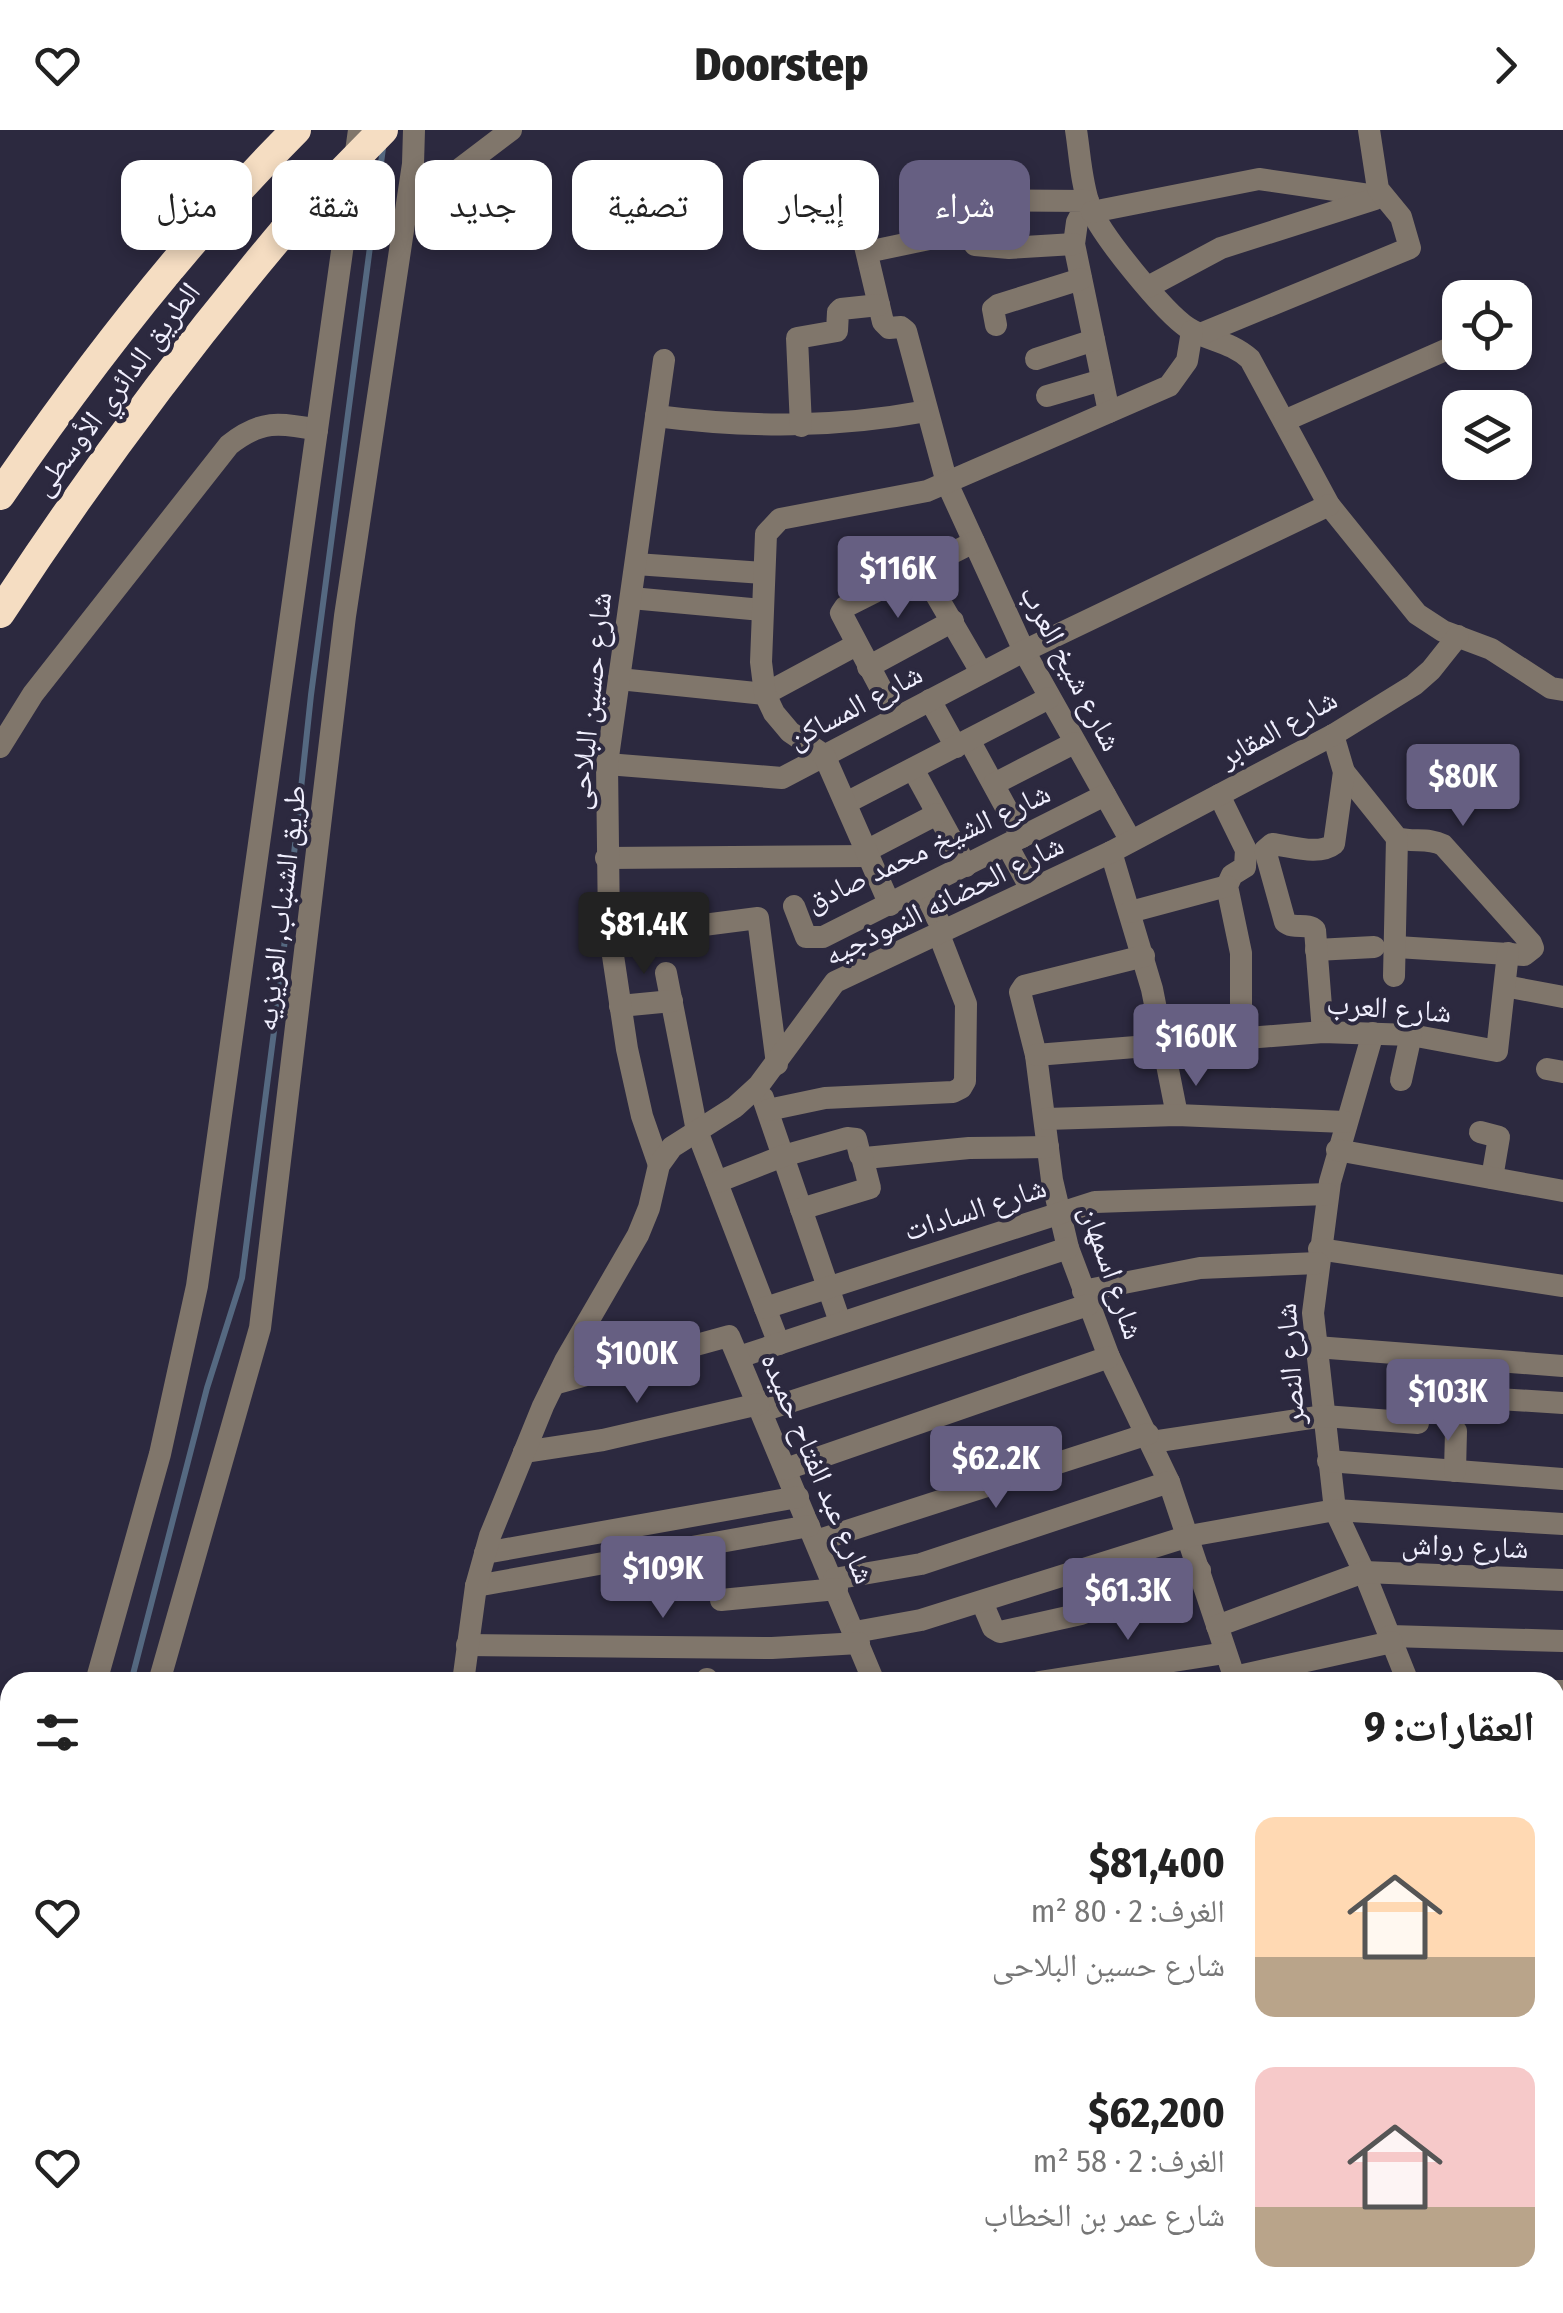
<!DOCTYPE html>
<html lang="ar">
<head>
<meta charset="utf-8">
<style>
  :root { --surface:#fff; --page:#f2f2f2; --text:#222; --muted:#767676; --accent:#665f82 }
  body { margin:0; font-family:"Fira Sans Condensed","Noto Naskh Arabic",sans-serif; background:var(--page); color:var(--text); direction:rtl; height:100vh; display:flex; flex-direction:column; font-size:38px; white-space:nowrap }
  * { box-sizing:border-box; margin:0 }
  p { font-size:32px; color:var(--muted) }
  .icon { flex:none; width:55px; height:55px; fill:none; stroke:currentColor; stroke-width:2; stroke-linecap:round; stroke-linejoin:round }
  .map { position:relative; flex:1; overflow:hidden; direction:ltr }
  .panel { position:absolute; left:0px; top:1542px; width:1565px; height:642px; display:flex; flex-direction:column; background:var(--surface); border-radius:30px 30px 0 0; box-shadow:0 5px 15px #0003; direction:rtl }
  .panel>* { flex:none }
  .top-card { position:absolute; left:30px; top:30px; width:1000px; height:90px; direction:rtl; display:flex; gap:20px }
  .controls { position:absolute; left:1442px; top:150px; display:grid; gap:20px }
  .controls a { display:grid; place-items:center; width:90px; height:90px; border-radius:20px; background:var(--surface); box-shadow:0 5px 15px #0003; font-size:50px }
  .price { position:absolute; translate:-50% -85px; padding:0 22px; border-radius:10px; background:var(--accent); color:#fff; font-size:32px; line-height:65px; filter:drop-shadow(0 2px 5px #0008) }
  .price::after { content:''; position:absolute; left:50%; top:60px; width:30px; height:22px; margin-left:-15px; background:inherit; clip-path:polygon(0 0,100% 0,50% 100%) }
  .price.current { background:#222; color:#fff }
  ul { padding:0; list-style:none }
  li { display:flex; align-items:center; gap:30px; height:250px; padding:0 30px }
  li span { display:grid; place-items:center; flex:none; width:280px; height:200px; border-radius:20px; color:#555 }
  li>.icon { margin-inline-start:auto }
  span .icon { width:120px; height:120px; fill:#fffc; stroke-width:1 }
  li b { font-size:42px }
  h2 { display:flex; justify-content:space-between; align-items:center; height:120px; padding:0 30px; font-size:42px }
  .tag { padding:0 35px; border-radius:20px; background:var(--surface); box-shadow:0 5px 15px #0003; font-size:35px; line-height:90px }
  .tag.current { background:var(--accent); color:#fff }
  header { display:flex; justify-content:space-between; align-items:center; height:130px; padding:0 30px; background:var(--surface); font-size:45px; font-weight:800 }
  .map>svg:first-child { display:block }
</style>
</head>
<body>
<header><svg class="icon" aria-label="forward" viewBox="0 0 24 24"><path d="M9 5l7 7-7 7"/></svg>Doorstep<svg class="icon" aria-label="heart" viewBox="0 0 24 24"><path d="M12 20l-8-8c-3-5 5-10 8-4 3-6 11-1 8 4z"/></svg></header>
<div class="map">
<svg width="1563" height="2183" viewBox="0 0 1563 2183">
  <rect width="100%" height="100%" fill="#2c293f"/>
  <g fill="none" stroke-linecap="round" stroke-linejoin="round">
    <g stroke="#556981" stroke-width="6">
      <polyline points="131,1552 207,1258 242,1148 280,855 311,565 383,18"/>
      <polyline points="0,2002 10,1967"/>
    </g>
    <g stroke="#80766b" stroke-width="22">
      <path d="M1076,0C1080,25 1081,53 1090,77C1100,104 1164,182 1188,198C1208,211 1230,211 1250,229L1329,375L1417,484L1443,501L1491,519L1551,558L1563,560"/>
      <polyline points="852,61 883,192 889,198 901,197 906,201 947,353 1024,521 1131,711"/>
      <polyline points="928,70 1088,71 1077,92 1074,114 1109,282"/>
      <polyline points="972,71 972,111 975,115 1009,118 1074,114"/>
      <polyline points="407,79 511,0"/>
      <polyline points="1092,82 1259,49 1383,67"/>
      <polyline points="867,122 972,100"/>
      <polyline points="1148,157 1221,118 1375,69"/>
      <polyline points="996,195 993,179 998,175 1081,149"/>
      <polyline points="1203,203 1410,118 1401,87 1378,59 1369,0"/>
      <polyline points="1036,229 1094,210"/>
      <polyline points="1047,266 1102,250"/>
      <path d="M656,286C749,298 835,298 927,281"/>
      <polyline points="1284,291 1450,218"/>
      <polyline points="801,296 797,208 837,201 838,182 841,179 879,175"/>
      <polyline points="636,434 763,443"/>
      <polyline points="921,439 981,542"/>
      <polyline points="631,468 762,480"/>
      <polyline points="868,537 953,491"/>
      <polyline points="619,549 765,564 856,515"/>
      <polyline points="930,570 956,617"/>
      <polyline points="896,587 841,483 845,477 974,412"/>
      <polyline points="969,610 1022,707"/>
      <path d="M0,617L33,564L229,315C260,290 280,292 317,300"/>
      <polyline points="607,634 782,648 1024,521 1329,375"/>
      <polyline points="913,639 966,736"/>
      <path d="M1344,642L1397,708C1413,713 1428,707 1443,715L1531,813L1533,818L1524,825L1397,817"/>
      <polyline points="994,654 1074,613"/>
      <polyline points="1219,665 1246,720 1245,737 1232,745 1227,756 1241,823 1241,908"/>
      <polyline points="846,673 1049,568"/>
      <polyline points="1007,715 1031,759"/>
      <polyline points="866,721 937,684"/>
      <polyline points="1111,722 1152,859 1177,985"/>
      <polyline points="606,728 869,726"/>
      <polyline points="921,759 943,799"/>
      <polyline points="890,775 824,625 790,602 774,583 765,564 761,532 766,404 780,389 927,361 1169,256 1187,231 1192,201"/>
      <polyline points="794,776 806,807 823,807 1105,665"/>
      <polyline points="1130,782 1227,756"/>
      <polyline points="610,807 758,788 777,934"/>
      <polyline points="1316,820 1374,817"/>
      <polyline points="1144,826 1024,856 1020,862 1036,925 1052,1050 1068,1118 1109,1227 1169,1352 1236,1552"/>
      <polyline points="666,843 697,1001 779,1214"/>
      <polyline points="1394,846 1397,708"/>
      <polyline points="1505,856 1563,867"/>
      <polyline points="620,876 672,871"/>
      <path d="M1323,902L1315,800C1307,792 1294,800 1285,792L1265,720L1272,714C1291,716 1319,726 1334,714L1344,642L1333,605"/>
      <polyline points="1373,903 1330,1052 1313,1183 1335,1380 1364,1442 1408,1552"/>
      <polyline points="1036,925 1323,902 1411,905 1497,921 1508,823"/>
      <polyline points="1547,939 1563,942"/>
      <polyline points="1401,950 1411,905"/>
      <polyline points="763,968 840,1192"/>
      <polyline points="768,980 825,968 953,962 961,958 965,951 966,874 938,802"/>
      <polyline points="1046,989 1177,985 1345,992"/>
      <polyline points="1480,1002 1499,1007 1492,1048"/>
      <polyline points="1337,1020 1563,1061"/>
      <polyline points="659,1035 642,986 627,919 609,799 607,634 664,230"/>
      <polyline points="717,1052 783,1026 847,1008 856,1009 860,1025 865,1028 969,1018 1048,1017"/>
      <polyline points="801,1079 870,1058 862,1027"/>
      <polyline points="1319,1119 1563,1156"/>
      <polyline points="1083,1161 1200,1138 1318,1133"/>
      <polyline points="765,1178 1095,1072 1328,1064"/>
      <polyline points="1316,1217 1563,1236"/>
      <polyline points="739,1227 1068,1118"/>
      <polyline points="554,1254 729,1206 874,1552"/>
      <polyline points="1417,1264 1563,1273"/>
      <polyline points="762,1281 1088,1175"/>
      <polyline points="1152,1312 1324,1286 1418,1293"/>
      <polyline points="524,1322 603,1310 759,1274"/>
      <polyline points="1328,1331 1563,1349"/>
      <polyline points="786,1339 1109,1227"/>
      <polyline points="1455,1341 1456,1301"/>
      <polyline points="816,1411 1148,1304"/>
      <polyline points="485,1423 798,1367"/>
      <polyline points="834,1449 921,1434 1169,1352"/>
      <polyline points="476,1456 809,1396"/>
      <polyline points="721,1470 837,1459"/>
      <polyline points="982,1472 993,1498 1000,1502 1081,1484 1200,1440"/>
      <polyline points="1217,1496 1364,1442 1563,1450"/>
      <polyline points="855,1502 921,1490 1189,1406 1335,1380 1563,1394"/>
      <polyline points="1390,1506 1563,1511"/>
      <polyline points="467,1515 772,1518 859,1513"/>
      <polyline points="1234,1547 1392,1512"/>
      <polyline points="96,1552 160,1324 197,1156 359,0"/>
      <polyline points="159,1552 260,1198 345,486 413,34 414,0"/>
      <polyline points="463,1552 476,1456 490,1406 543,1276 565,1231 638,1105 649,1078 659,1035 672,1017 735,977 759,955 835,852 1111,722 1333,605 1414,555 1431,540 1458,506"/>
      <polyline points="707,1552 707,1549"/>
      <polyline points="1039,1552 1225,1523"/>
      <polyline points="1555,1561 1563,1561"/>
      <polyline points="1555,1620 1563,1620"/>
      <polyline points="1555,1694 1563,1694"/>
      <polyline points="0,1885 10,1851"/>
      <polyline points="1555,1886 1563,1886"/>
      <polyline points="1555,1969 1563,1970"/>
      <polyline points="1555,2058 1563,2059"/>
      <polyline points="0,2096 10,2062"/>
      <polyline points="1555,2121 1563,2123"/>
      <polyline points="591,2175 627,2183"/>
      <polyline points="654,2175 694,2183"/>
      <polyline points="1209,2175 1210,2183"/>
      <polyline points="1403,2175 1444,2183"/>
      <polyline points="315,2183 317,2175"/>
      <polyline points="445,2183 447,2175"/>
      <polyline points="884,2183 887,2175"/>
      <polyline points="995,2183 996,2175"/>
      <polyline points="1361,2183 1361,2175"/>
    </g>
    <g stroke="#f5ddc2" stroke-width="30">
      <path d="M0,365C89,235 185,111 296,0"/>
      <path d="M0,483C87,350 181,223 284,101"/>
    </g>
    <polyline stroke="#f5ddc2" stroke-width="30" points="284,101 383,0"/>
  </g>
  <g text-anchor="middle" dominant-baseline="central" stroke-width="8" stroke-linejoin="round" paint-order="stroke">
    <g font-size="30" fill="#f0effe" stroke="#2c293f">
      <text transform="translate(116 259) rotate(-53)">الطريق الدائري الأوسطى</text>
      <text transform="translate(1071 538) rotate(62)">شارع شيخ العرب</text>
      <text transform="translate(590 571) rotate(-84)">شارع حسين البلاحى</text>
      <text transform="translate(855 576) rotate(-28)">شارع المساكن</text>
      <text transform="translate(1278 598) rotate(-29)">شارع المقابر</text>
      <text transform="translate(928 717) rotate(-25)">شارع الشيخ محمد صادق</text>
      <text transform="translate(944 770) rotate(-26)">شارع الحضانه النموذجيه</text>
      <text transform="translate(281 778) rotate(-83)">طريق الشنباب, العزيزيه</text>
      <text transform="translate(1389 878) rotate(4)">شارع العرب</text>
      <text transform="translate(975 1079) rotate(-18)">شارع السادات</text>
      <text transform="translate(1112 1142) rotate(71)">شارع اسمهان</text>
      <text transform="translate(1290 1234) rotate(-94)">شارع النصر</text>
      <text transform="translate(818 1338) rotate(67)">شارع عبد الفتاح حميده</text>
      <text transform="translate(1465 1416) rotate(2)">شارع رواش</text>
    </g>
  </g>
</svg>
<div class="controls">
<a><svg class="icon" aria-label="locate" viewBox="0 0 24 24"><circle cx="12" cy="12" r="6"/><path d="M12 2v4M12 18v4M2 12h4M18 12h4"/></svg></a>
<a><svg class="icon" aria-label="layers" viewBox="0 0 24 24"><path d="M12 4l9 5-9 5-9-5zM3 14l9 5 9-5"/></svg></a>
</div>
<b class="price" style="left:898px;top:491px">$116K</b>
<b class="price" style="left:1463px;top:699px">$80K</b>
<b class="price current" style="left:644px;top:847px">$81.4K</b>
<b class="price" style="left:1196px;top:959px">$160K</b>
<b class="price" style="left:637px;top:1276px">$100K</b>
<b class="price" style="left:1448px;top:1314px">$103K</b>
<b class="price" style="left:996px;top:1381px">$62.2K</b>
<b class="price" style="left:663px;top:1491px">$109K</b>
<b class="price" style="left:1128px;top:1513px">$61.3K</b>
<div class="top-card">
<a class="tag current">شراء</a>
<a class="tag">إيجار</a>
<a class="tag">تصفية</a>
<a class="tag">جديد</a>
<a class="tag">شقة</a>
<a class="tag">منزل</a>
</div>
<section class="panel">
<h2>العقارات: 9<svg class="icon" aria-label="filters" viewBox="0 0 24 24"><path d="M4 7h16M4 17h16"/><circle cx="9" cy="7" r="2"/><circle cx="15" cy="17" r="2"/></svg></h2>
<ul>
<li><span style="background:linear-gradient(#ffd9b3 70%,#b9a48a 0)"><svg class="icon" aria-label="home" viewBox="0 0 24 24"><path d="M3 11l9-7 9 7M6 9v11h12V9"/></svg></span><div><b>$81,400</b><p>الغرف: 2 · 80 m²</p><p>شارع حسين البلاحى</p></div><svg class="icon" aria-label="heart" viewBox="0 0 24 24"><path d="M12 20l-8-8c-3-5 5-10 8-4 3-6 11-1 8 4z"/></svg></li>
<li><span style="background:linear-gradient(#f6c9c9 70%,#b9a48a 0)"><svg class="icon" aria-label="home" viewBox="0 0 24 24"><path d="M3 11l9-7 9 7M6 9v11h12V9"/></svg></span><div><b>$62,200</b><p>الغرف: 2 · 58 m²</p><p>شارع عمر بن الخطاب</p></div><svg class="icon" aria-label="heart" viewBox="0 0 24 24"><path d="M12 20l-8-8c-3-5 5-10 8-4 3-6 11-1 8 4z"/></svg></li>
</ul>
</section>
</div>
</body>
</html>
